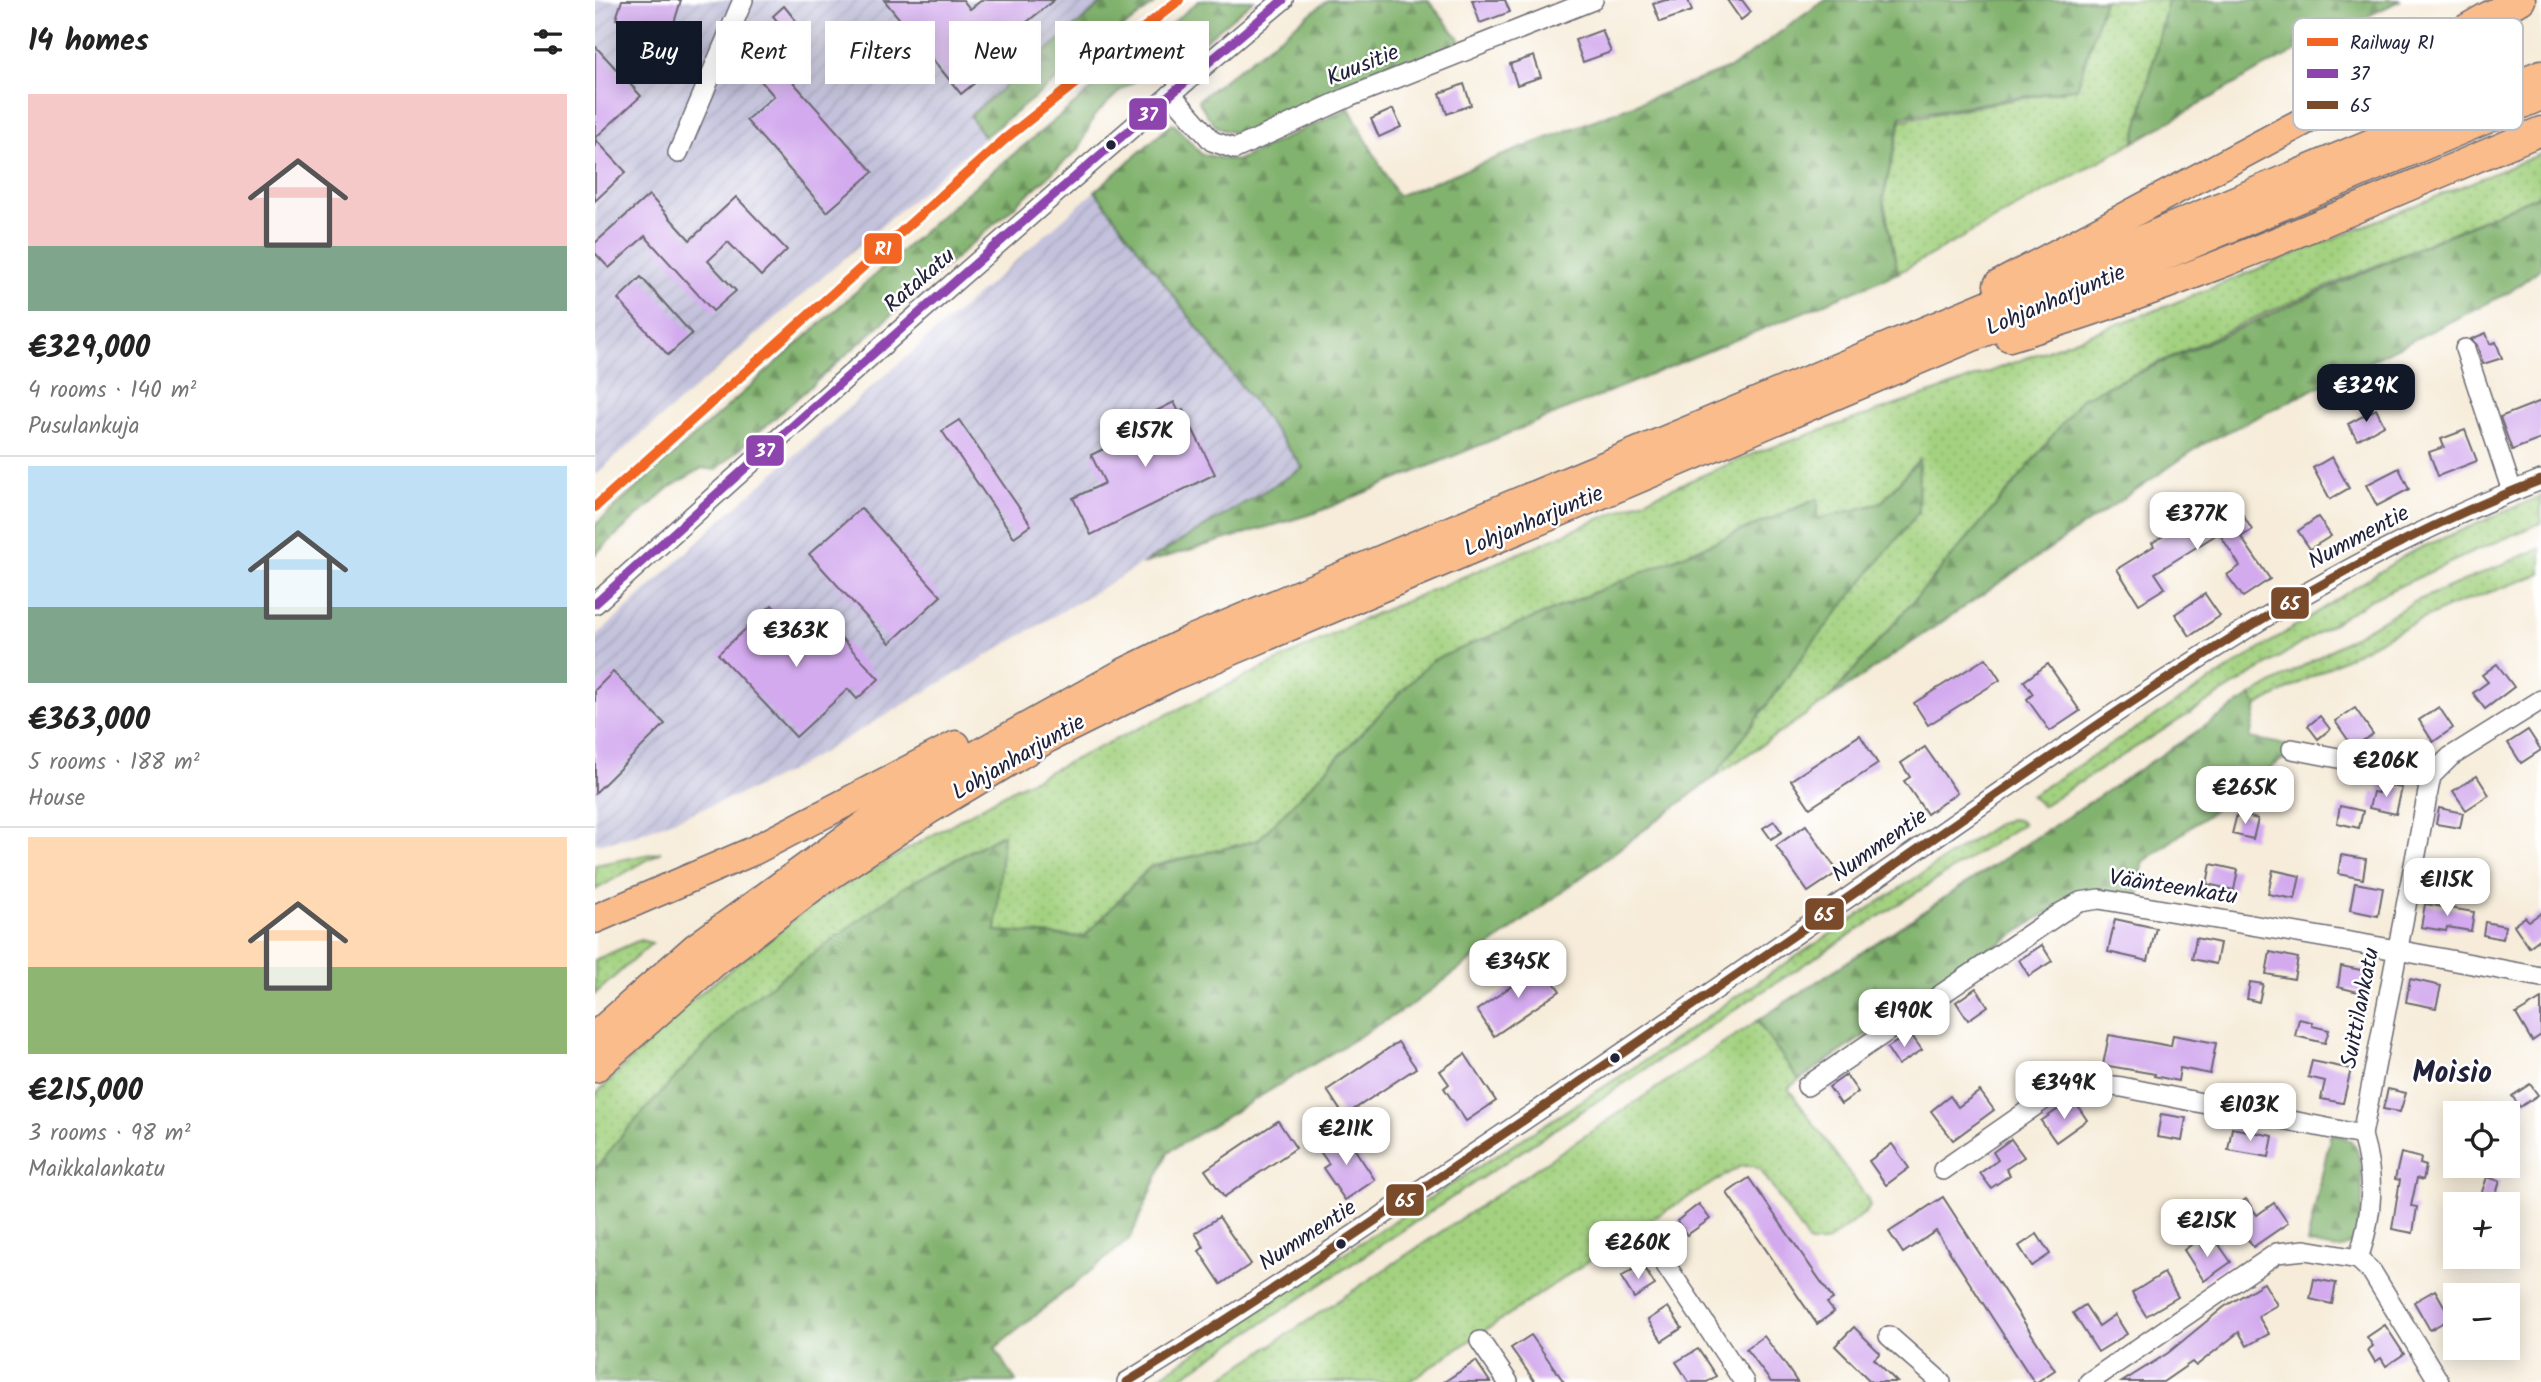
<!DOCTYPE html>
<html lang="en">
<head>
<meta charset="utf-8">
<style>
  :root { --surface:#fff; --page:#f6f6f6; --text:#222; --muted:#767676; --line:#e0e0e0; --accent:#111827 }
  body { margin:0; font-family:Kalam,sans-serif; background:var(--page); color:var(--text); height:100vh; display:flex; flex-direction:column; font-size:26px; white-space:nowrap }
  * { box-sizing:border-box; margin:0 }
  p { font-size:23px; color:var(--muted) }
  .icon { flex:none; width:38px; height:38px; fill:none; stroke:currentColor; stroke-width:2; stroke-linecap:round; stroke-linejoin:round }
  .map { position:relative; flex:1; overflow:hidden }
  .drawer { display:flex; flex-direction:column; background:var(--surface); width:595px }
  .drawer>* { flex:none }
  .banner { position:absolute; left:21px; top:21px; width:665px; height:63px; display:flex; gap:14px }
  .controls { position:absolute; left:1848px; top:1101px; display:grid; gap:14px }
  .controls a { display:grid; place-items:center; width:77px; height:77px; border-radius:0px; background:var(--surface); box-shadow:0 4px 18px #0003; font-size:35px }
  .price { position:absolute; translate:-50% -60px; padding:0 16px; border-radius:14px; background:#fff; color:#222; font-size:23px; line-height:46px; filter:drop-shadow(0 2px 4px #0008) }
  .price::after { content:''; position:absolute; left:50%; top:42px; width:21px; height:16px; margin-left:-10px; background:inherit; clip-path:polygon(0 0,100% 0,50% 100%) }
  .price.current { background:var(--accent); color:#fff }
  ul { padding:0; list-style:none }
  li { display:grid; align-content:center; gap:14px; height:371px; padding:0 28px }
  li+li { border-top:2px solid var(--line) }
  li span { display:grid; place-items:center; height:217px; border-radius:0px; color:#555 }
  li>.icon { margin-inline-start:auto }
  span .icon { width:126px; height:126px; fill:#fffc; stroke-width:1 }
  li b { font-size:30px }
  h2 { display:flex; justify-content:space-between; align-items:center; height:84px; padding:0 28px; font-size:30px }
  .pill { padding:0 24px; border-radius:0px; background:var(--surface); box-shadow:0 4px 18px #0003; font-size:24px; line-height:63px }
  .pill.current { background:var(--accent); color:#fff }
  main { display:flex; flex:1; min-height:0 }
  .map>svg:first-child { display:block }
</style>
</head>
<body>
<main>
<section class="drawer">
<h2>14 homes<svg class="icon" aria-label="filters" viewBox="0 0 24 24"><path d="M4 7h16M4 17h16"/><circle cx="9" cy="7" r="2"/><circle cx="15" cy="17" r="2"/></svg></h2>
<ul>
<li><span style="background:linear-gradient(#f6c9c9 70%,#7fa58c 0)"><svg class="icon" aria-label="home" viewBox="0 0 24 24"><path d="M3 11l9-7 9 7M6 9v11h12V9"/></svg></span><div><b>€329,000</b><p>4 rooms · 140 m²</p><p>Pusulankuja</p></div></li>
<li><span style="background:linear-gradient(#bfe0f5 65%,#7fa58c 0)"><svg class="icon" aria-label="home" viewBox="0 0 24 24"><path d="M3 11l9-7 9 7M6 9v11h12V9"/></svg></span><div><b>€363,000</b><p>5 rooms · 188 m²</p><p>House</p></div></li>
<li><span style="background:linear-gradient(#ffd9b3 60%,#8fb573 0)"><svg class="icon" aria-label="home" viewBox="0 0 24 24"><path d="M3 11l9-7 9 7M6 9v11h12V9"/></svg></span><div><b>€215,000</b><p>3 rooms · 98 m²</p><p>Maikkalankatu</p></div></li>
</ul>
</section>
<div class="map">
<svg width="1946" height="1382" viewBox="0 0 1946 1382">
  <defs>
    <pattern id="industrial-furrows" width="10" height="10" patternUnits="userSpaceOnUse" patternTransform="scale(1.75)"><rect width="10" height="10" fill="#c3c1db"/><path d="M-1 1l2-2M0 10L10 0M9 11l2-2" fill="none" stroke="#a7a6bd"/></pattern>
    <pattern id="grass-dots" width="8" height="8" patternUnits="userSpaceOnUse" patternTransform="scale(1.75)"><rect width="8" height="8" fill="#a3d17f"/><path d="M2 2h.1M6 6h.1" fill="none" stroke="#8cb36f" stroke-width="1.8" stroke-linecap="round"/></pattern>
    <pattern id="forest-firs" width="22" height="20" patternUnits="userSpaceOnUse" patternTransform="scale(1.75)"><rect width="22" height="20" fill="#82b36e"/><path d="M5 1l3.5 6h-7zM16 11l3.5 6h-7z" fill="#6a915c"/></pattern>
  </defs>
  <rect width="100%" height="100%" fill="#fff"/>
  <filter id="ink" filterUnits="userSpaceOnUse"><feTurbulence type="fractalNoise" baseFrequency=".0143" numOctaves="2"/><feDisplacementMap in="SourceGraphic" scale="14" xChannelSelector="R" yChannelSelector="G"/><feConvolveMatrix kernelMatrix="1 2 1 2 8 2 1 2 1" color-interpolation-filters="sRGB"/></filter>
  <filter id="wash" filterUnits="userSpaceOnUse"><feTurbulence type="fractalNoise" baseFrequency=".00686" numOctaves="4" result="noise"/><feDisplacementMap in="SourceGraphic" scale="28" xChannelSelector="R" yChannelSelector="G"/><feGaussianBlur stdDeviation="1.57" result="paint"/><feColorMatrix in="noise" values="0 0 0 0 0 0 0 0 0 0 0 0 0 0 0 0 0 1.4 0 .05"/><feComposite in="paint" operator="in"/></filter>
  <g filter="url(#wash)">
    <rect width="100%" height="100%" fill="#f6ecd9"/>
    <g fill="url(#industrial-furrows)">
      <polygon points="0,0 511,0 375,116 389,137 0,475"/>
      <polygon points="500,191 709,469 199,769 158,789 35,837 0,844 0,638 127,519"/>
    </g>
    <g fill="url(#grass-dots)" stroke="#627a5d" stroke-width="2">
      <polygon points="1509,0 1573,0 1539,142 1303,273 1288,199 1306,120 1482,88"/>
      <polygon points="1946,154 1946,194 1660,318 1487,398 1421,482 1234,699 1118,778 1216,645 1324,460 1286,503 1223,520 1222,499 836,661 663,840 555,867 489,937 401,931 407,834 307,888 0,1170 0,1095 90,1005 224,900 420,788 778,615 1160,453 1345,390 1577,304"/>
      <polygon points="1946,496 1946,523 1878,552 1777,599 1447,806 1436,796 1814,553"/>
      <polygon points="1946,548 1946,574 1856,606 1798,633 1662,706 1656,696 1819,602"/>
      <polygon points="1415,819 1423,820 1428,824 1162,995 594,1372 577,1382 557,1382 743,1257 1055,1057 1143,995 1404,823"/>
      <polygon points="66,852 0,890 0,865"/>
      <polygon points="45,940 57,943 0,994 0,960"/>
      <polygon points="1162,1021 1204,1080 1193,1088 1272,1198 1275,1206 1271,1212 1230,1243 1214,1243 1167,1172 1159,1166 1146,1166 1052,1222 813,1382 621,1382"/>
    </g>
    <g fill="url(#forest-firs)" stroke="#526a54" stroke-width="2">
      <polygon points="511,0 564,0 389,137 375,116"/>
      <polygon points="605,0 659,0 586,60 557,70 526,90 499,116 484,149 121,470 107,468 74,488 0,554 0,525 368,196"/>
      <path d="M733,0H833L866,41L656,132C623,135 619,127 603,100Z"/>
      <polygon points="1230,0 1509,0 1482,88 1306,117 1288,199 1303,273 720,513 547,564 708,468 500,191 578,123 606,154 641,161 754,108 802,196 1137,67"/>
      <polygon points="1573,0 1806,0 1671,66 1539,142"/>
      <polygon points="1946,194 1946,268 1915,292 1608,444 1234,699 1421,482 1487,398"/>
      <polygon points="1324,459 1323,513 1216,645 1118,778 818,1004 573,1152 535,1239 400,1348 421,1382 0,1382 0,1170 28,1134 145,1008 307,888 408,834 401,931 489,937 555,867 663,840 836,661 1223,499 1223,519 1286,503"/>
      <polygon points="1656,696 1662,706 1655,738 1694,745 1691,757 1548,862 1544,895 1509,893 1451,913 1204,1080 1162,1021"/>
      <path d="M1736,1133C1744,1136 1755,1138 1760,1146C1770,1162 1771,1234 1754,1245C1743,1253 1724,1245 1712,1243Z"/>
    </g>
    <g id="blocks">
      <g fill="#d3aaee">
        <polygon points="27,0 86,0 75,36 21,19"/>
        <polygon points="289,0 368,0 375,9 387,0 459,0 405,44 414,55 366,94"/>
        <polygon points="877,0 910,0 915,12 885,23"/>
        <polygon points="1071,0 1093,0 1097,11 1065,22 1058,4"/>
        <polygon points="1132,0 1147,0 1156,12 1146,20"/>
        <polygon points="189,6 202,22 191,32 178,16"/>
        <polygon points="1007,30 1016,52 988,62 980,40"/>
        <polygon points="0,46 46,96 0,138"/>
        <polygon points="939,56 946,77 922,85 915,64"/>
        <polygon points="182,64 278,172 232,212 151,120 179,96 165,80"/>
        <polygon points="869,84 876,105 852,114 845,93"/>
        <polygon points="798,109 806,127 784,137 776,119"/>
        <polygon points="0,139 31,172 0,201"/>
        <polygon points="54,195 95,240 141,197 192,250 166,276 133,242 113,261 141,291 118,311 50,236 14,268 0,253 0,243"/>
        <polygon points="46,277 97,334 73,355 23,299"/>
        <polygon points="1891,333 1895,344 1901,342 1907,358 1888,364 1882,345 1876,339"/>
        <polygon points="1946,401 1946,439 1917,450 1905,417"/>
        <polygon points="579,402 584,412 588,410 620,474 496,535 478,498 510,483 496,455 548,430 543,420"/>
        <polygon points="1781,409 1789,425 1762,440 1753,424"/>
        <polygon points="364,420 436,525 419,537 347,431"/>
        <polygon points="1870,430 1882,461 1843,476 1834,452 1849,447 1846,439"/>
        <polygon points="1737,457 1754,488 1735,499 1718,468"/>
        <polygon points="1804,468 1814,489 1782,506 1771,485"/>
        <polygon points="1637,497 1657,530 1646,537 1675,579 1648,597 1632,575 1645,566 1624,533 1560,573 1570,588 1544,604 1522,569 1559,546 1557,543 1598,517 1600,520"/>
        <polygon points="266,508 346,596 295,643 214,554"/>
        <polygon points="1723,517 1736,536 1715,549 1703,531"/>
        <polygon points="1610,594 1625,616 1595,636 1580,614"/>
        <polygon points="177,605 215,646 236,627 284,679 262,699 253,689 201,737 123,654"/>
        <polygon points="1391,658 1405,680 1333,725 1319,703"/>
        <polygon points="1453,664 1485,711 1455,731 1432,699 1438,694 1429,681"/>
        <polygon points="1902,664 1919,687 1890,709 1878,693 1893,682 1887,675"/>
        <polygon points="18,672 70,724 0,793 0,690"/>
        <polygon points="1844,707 1858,728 1838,742 1824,720"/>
        <polygon points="1760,708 1778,734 1758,747 1740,721"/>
        <polygon points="1725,716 1735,729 1723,739 1713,726"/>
        <polygon points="1933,730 1946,750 1926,763 1913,743"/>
        <polygon points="1265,735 1283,764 1215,808 1196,780"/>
        <polygon points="1330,747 1362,793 1332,814 1309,781 1315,777 1306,763"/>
        <polygon points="1882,776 1894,795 1871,810 1858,791"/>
        <polygon points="1785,784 1807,788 1801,814 1774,808 1778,792 1783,793"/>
        <polygon points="1745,806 1768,811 1764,828 1742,823"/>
        <polygon points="1844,808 1868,813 1865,828 1841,824"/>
        <polygon points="1642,814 1663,819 1658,839 1637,834"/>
        <polygon points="1179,821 1187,832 1176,839 1168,828"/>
        <polygon points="1211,825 1243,872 1213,892 1181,846"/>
        <polygon points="1746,855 1771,859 1768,879 1743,874"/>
        <polygon points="1616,864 1643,870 1639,890 1612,884"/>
        <polygon points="1678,870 1705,876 1700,899 1673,894"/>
        <polygon points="1760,883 1788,888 1783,916 1755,910"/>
        <polygon points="1830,904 1879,912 1876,931 1852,927 1851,931 1826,927"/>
        <polygon points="1946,913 1946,938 1934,947 1919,925 1930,917 1934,921"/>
        <polygon points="1520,919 1561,928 1553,961 1513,952"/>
        <polygon points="1890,922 1910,926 1908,939 1888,935"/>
        <polygon points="1601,938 1625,943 1621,964 1597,959"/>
        <polygon points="1447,945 1457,961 1434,976 1424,960"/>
        <polygon points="1675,952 1703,958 1699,979 1671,974"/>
        <polygon points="947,965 965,991 899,1036 882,1010"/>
        <polygon points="1746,966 1771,971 1767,993 1743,987"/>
        <polygon points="1815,979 1846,986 1841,1008 1811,1002"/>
        <polygon points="1655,982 1668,984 1664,1002 1652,999"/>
        <polygon points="1381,988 1393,1006 1373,1020 1361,1002"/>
        <polygon points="1946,999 1946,1035 1937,1041 1921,1014"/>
        <polygon points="1704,1019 1717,1022 1717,1026 1734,1030 1730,1043 1700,1036"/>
        <polygon points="1315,1033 1327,1050 1303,1065 1292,1048"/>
        <polygon points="1514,1035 1576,1046 1578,1035 1621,1043 1615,1074 1585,1068 1583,1081 1559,1076 1560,1074 1508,1065"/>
        <polygon points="803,1042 821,1068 749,1116 732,1090"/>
        <polygon points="870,1054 901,1101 871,1121 849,1088 854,1084 845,1071"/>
        <polygon points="1717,1061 1756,1069 1748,1103 1726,1099 1730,1081 1713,1077"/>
        <polygon points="1251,1075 1263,1092 1246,1104 1234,1087"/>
        <polygon points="1935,1084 1943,1095 1925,1107 1917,1096"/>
        <polygon points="1793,1089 1811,1093 1805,1112 1788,1109"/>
        <polygon points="1385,1091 1399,1110 1358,1140 1336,1111 1355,1096 1363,1107"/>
        <polygon points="1478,1099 1492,1120 1461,1142 1446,1121"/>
        <polygon points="1566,1114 1591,1118 1587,1141 1562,1137"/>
        <polygon points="683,1121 701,1148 629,1197 610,1170"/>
        <polygon points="1637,1128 1678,1136 1674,1157 1633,1150"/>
        <polygon points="749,1133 780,1180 750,1200 728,1168 734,1164 724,1150"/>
        <polygon points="1416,1139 1429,1157 1411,1169 1415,1175 1396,1188 1385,1173 1403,1160 1398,1152"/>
        <polygon points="1297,1144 1314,1168 1291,1185 1274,1161"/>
        <polygon points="1806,1153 1826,1158 1825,1164 1831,1166 1828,1180 1822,1178 1816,1206 1822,1207 1818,1233 1797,1229 1805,1180 1800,1179"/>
        <polygon points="1892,1177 1905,1181 1898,1204 1883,1204"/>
        <polygon points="1154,1178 1238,1299 1232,1303 1239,1312 1222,1324 1132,1193"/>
        <polygon points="1348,1197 1460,1370 1442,1382 1439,1382 1341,1231 1308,1253 1294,1232"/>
        <polygon points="1651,1199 1662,1215 1679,1203 1693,1223 1658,1247 1634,1211"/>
        <polygon points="1104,1204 1115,1219 1092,1235 1082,1221"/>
        <polygon points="624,1217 656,1264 626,1284 604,1251 609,1247 600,1233"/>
        <polygon points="1442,1234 1455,1254 1437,1266 1424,1246"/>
        <polygon points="1603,1240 1610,1250 1622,1242 1636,1262 1609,1281 1589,1250"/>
        <polygon points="1047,1264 1060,1285 1039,1298 1026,1277"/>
        <polygon points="1569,1273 1583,1297 1551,1316 1537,1293"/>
        <polygon points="1719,1279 1741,1283 1737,1304 1715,1299"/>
        <polygon points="1669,1283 1682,1305 1663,1316 1674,1334 1652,1346 1644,1332 1601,1366 1597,1362 1568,1382 1527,1382 1573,1353 1629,1307"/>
        <polygon points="1840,1290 1856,1318 1835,1330 1819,1302"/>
        <polygon points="1490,1305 1504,1326 1520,1315 1532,1334 1503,1352 1478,1313"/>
        <polygon points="1073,1307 1087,1328 1067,1341 1053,1320"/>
        <polygon points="1790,1325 1809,1354 1791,1366 1786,1358 1780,1362 1773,1350 1778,1346 1772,1337"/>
        <polygon points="1259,1327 1285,1353 1279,1359 1302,1382 1276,1382 1240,1346"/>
        <polygon points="936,1335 969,1382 940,1382 916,1348"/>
        <polygon points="1169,1336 1190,1364 1202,1382 1176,1382 1151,1349"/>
        <polygon points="1103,1349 1121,1376 1112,1382 1094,1382 1081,1362"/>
        <polygon points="881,1361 895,1382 849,1382"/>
      </g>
    </g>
  </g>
  <g filter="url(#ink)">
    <use href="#blocks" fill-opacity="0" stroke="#6c6972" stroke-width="2"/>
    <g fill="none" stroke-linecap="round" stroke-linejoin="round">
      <g stroke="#6c6972" stroke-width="22">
        <g id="minor">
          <polyline points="576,94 617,141 640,149 754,97 998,0"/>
          <polyline points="83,153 148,0"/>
          <polyline points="1870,349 1917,491"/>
          <path d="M0,604C226,399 454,195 688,0"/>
          <polyline points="1697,749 1836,776"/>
          <polyline points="1212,1086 1467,912 1485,902 1504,899 1802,950 1946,977"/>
          <polyline points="1348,1170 1467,1087 1482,1082 1527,1087 1767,1135"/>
          <polyline points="1050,1234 1149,1382"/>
          <polyline points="1294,1336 1346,1382"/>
          <polyline points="885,1341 913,1382"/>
          <path d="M532,1382C638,1317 740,1248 843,1178C1004,1070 1164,960 1323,849C1518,714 1724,564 1946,480"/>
          <polyline points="1494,1382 1682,1253 1710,1250 1763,1259"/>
          <path d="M1844,1382L1777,1272L1763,1259C1778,1215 1780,1179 1767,1135L1836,776L1855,757L1946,700"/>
        </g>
      </g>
      <g stroke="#6c6972" stroke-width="31">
        <g id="highway">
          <polyline points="1403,285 1726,112 1895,15 1926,0"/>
          <path d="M1414,337C1596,284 1771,203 1946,131"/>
          <polyline points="0,919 158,851 361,745"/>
          <polyline points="0,1036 101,947 315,792 530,672 595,640 1786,139 1946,74"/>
          <polyline points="0,1068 119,963 222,884 332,811 453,738 580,675 1946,96"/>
        </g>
      </g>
      <use href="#minor" stroke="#fff" stroke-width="19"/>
      <use href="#highway" stroke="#fabc8b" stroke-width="28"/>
      <g stroke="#fff" stroke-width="14">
        <path id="bus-1" d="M0,604C226,399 454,195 688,0"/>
      </g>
      <g stroke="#fff" stroke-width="14">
        <path id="bus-2" d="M532,1382C638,1317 740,1248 843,1178C1004,1070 1164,960 1323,849C1518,714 1724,564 1946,480"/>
      </g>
      <use href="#bus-1" stroke="#8e44ad" stroke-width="9"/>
      <use href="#bus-2" stroke="#7a4b2a" stroke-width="9"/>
      <g stroke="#fff" stroke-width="16">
        <polyline id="rail-1" points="0,507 410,139 584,0"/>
      </g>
      <use href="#rail-1" stroke="#f26522" stroke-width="10"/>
    </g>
  </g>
  <g fill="#22223b" stroke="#fff" stroke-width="2.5">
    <circle cx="516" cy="145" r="6"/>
    <circle cx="1020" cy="1058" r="6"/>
    <circle cx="746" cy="1244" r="6"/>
  </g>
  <g text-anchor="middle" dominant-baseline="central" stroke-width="5" stroke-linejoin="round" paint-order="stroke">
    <g font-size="23" fill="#22223b" stroke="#fff">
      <text transform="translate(768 66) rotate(-22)">Kuusitie</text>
      <text transform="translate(325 281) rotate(-41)">Ratakatu</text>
      <text transform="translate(1461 301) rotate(-23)">Lohjanharjuntie</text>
      <text transform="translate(939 522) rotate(-23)">Lohjanharjuntie</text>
      <text transform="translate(1764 538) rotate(-28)">Nummentie</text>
      <text transform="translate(424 758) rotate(-30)">Lohjanharjuntie</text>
      <text transform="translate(1285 846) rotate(-35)">Nummentie</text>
      <text transform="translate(1578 888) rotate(9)">Väänteenkatu</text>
      <text transform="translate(1766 1008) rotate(-79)">Suittilankatu</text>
      <text transform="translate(713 1236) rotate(-33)">Nummentie</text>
    </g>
    <g font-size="30" font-weight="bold" fill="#22223b" stroke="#fff">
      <text x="1857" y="1074">Moisio</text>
    </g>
  </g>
  <rect x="1698" y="18" width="230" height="112" rx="10" fill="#fff" stroke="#bdbdc4" stroke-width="2"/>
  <rect x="1712" y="38" width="31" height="8" fill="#f26522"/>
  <rect x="1712" y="69" width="31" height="9" fill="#8e44ad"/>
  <rect x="1712" y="101" width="31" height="8" fill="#7a4b2a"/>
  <g font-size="19" fill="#22223b">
    <text x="1755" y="49">Railway R1</text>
    <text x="1755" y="80">37</text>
    <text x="1755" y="112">65</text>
  </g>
  <g stroke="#fff" stroke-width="2.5">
    <rect x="533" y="97" width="40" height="34" rx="7" fill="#8e44ad"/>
    <rect x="268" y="232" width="40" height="33" rx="7" fill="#f26522"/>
    <rect x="150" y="434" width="40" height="33" rx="7" fill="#8e44ad"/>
    <rect x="1675" y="586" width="40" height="34" rx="7" fill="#7a4b2a"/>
    <rect x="1209" y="897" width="41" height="34" rx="7" fill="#7a4b2a"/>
    <rect x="790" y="1183" width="40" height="34" rx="7" fill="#7a4b2a"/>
  </g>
  <g font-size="19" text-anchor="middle" font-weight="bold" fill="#fff">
    <text x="553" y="121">37</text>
    <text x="288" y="255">R1</text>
    <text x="170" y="457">37</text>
    <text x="1695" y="610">65</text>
    <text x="1229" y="921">65</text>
    <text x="810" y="1207">65</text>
  </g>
</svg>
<div class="controls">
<a><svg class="icon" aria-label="locate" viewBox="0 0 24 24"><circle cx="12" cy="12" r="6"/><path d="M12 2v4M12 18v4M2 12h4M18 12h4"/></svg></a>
<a>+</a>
<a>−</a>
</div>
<b class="price current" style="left:1771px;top:424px">€329K</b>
<b class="price" style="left:550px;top:469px">€157K</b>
<b class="price" style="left:1602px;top:552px">€377K</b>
<b class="price" style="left:201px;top:669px">€363K</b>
<b class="price" style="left:1791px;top:799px">€206K</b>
<b class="price" style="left:1650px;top:826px">€265K</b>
<b class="price" style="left:1852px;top:918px">€115K</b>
<b class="price" style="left:923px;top:1000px">€345K</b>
<b class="price" style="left:1309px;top:1049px">€190K</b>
<b class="price" style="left:1469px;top:1121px">€349K</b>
<b class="price" style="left:1655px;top:1143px">€103K</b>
<b class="price" style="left:751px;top:1167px">€211K</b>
<b class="price" style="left:1612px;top:1259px">€215K</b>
<b class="price" style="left:1043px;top:1281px">€260K</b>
<div class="banner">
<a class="pill current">Buy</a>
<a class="pill">Rent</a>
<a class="pill">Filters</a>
<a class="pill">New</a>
<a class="pill">Apartment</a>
</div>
</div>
</main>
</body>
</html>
